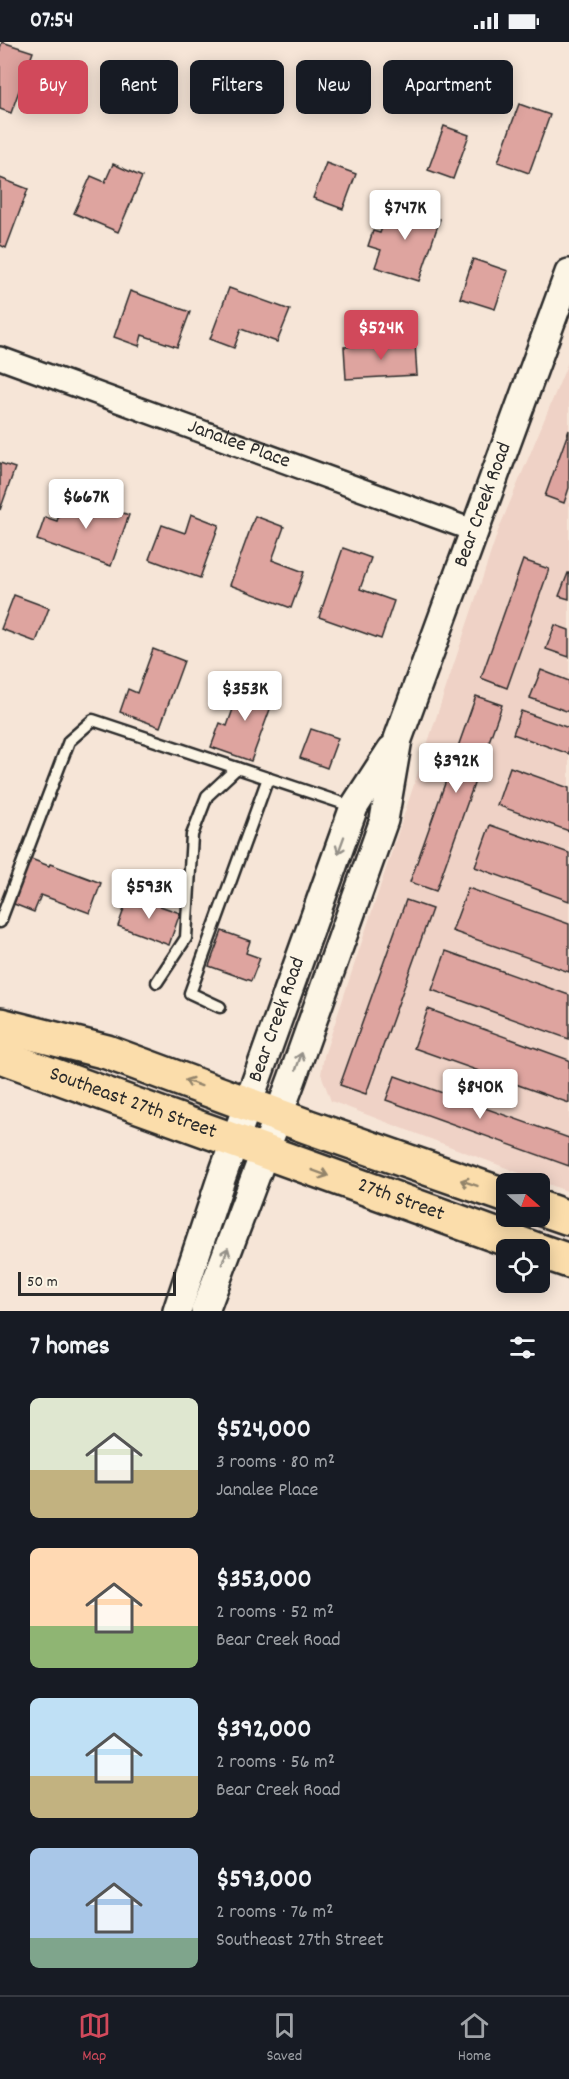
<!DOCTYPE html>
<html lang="en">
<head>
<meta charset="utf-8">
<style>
  :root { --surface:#171b24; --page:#20242c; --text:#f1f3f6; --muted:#9ea1a6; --line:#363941; --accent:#d1495b }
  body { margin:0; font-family:Dekko,sans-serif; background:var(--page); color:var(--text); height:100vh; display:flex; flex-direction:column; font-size:22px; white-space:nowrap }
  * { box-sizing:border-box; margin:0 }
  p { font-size:20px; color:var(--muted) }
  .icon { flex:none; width:33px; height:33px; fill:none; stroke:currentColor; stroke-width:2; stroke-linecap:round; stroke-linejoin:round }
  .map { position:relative; height:1269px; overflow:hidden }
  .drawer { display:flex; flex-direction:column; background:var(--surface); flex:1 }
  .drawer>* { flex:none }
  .hud { position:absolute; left:18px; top:18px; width:534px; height:54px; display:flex; gap:12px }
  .needle { width:39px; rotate:110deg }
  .fabs { position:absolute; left:496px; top:1131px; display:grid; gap:12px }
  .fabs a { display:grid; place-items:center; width:54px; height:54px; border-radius:9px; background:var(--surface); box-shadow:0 3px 15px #0003; font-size:30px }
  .scale { position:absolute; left:18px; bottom:15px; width:158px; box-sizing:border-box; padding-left:6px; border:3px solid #2b2b2b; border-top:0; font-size:16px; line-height:21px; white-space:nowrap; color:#2b2b2b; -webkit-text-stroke:4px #fcf5e5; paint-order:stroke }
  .price { position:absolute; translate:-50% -51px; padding:0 14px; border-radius:6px; background:#fff; color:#222; font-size:20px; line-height:39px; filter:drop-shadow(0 2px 3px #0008) }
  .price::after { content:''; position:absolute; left:50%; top:36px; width:18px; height:14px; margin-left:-9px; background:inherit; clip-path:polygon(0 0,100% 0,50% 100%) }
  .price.on { background:var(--accent); color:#fff }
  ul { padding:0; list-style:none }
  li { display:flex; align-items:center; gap:18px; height:150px; padding:0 30px }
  li span { display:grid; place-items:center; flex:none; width:168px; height:120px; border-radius:9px; color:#555 }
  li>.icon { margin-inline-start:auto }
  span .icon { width:72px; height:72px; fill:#fffc; stroke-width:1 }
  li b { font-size:26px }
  h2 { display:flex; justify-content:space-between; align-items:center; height:72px; padding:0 30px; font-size:26px }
  .chip { padding:0 21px; border-radius:9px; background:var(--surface); box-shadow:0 3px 15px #0003; font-size:21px; line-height:54px }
  .chip.on { background:var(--accent); color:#fff }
  .status { display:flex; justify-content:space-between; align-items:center; height:42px; padding:0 30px; background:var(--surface); direction:ltr }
  .status svg { height:16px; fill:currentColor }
  .tab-bar { display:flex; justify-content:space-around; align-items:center; height:84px; border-top:2px solid var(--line); background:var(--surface); font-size:16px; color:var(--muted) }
  .tab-bar a { display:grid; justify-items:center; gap:3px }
  .tab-bar .on { color:var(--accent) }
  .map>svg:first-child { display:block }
</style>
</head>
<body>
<div class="status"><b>07:54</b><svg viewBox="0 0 49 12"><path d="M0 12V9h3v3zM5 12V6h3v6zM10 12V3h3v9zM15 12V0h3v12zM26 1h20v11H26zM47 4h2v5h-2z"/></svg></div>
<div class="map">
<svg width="569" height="1269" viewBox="0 0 569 1269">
  <rect width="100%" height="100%" fill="#f6e5d7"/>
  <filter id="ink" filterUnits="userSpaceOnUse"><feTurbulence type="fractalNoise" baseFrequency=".0167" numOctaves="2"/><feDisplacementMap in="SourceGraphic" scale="12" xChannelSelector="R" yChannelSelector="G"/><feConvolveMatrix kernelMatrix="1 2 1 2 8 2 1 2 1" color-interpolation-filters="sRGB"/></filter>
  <g filter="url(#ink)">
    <polygon fill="#efd2c6" points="569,318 569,1150 331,1059 321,1032 324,1014 498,489"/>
    <g fill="#dea49f" stroke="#2b2b2b" stroke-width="1.5">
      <polygon points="2,0 33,10 11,71 0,67 0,6"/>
      <polygon points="519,62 550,73 529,131 498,120"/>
      <polygon points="444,84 469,93 453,137 428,128"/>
      <polygon points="326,121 356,132 343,167 313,156"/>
      <polygon points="113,122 142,135 118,190 74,171 91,134 105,140"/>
      <polygon points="0,136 28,147 6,206 0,203"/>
      <polygon points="391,161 440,177 419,239 375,225 381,208 368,204 373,189 380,191"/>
      <polygon points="473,217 508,229 495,267 460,256"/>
      <polygon points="229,246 290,268 277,300 241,287 234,306 210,297"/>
      <polygon points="130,249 190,270 177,305 142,293 139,304 114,295"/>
      <polygon points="415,301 417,333 346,337 344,305"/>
      <polygon points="569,388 569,446 564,461 545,454"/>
      <polygon points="0,421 15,426 0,468"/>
      <polygon points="66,452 129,473 111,524 37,498 45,475 57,479"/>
      <polygon points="191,472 219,483 200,536 149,517 162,483 185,491"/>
      <polygon points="255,474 284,485 272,518 304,530 291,566 230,543"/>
      <polygon points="343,506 371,516 360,547 394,559 381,597 319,575"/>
      <polygon points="523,518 549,527 507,646 481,636"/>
      <polygon points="568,531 569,531 569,557 559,554"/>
      <polygon points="14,553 49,566 36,600 1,587"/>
      <polygon points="555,583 569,588 569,615 546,607"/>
      <polygon points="153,607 184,619 160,685 120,670 128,647 137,651"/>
      <polygon points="541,628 569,639 569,670 530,656"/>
      <polygon points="243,639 276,651 251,719 211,705 220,681 227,684"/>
      <polygon points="476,654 502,663 436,849 410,840"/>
      <polygon points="521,669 569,686 569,712 513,692"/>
      <polygon points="311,687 338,696 327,726 300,716"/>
      <polygon points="510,725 569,746 569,789 497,763"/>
      <polygon points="490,783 569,811 569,859 475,825"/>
      <polygon points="26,815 49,824 50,822 101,841 90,871 41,853 34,870 9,860"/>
      <polygon points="468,846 569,882 569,930 452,889"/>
      <polygon points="129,853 180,871 169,903 118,884"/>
      <polygon points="406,858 432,867 366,1052 340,1043"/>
      <polygon points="222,889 250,899 246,911 260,916 251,939 209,924"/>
      <polygon points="446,909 569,953 569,997 432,948"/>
      <polygon points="428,967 569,1018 569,1061 414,1006"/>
      <polygon points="395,1034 569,1096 569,1124 386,1058"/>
    </g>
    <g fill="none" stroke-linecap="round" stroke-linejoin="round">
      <g stroke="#2b2b2b" stroke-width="15">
        <g id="service">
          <polyline points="0,880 69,699 93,678 354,765"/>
          <polyline points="157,940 186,896 192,793 207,754 237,726"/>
          <polyline points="220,965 190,951 268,736"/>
        </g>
      </g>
      <g stroke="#2b2b2b" stroke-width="26">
        <g id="minor">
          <path id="s1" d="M0,316L475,489"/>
        </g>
      </g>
      <g stroke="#2b2b2b" stroke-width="32">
        <g id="tertiary">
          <path id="s2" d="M177,1269L221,1137L354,765L391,708"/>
          <path id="s3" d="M205,1269L292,1037L384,778L398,697L569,231"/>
        </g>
      </g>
      <g stroke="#2b2b2b" stroke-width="38">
        <g id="primary">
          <polyline points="0,983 107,1010 309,1085 507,1154"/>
          <path id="s4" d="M0,1014L537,1208"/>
          <polyline points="540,1166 569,1176"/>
          <polyline points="540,1209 569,1219"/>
        </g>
      </g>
      <use href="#service" stroke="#fcf5e5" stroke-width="10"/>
      <use href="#minor" stroke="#fcf5e5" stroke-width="21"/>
      <use href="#tertiary" stroke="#fcf5e5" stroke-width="27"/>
      <use href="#primary" stroke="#fbddab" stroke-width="33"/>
    </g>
    <defs><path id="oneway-shaft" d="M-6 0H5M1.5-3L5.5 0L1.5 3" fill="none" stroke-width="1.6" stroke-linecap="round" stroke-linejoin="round" transform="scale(1.5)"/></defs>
    <g stroke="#949088">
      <use href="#oneway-shaft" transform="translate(341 803) rotate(110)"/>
      <use href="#oneway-shaft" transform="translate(299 1019) rotate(-71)"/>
      <use href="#oneway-shaft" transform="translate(225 1214) rotate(-69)"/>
    </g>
    <g stroke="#93846b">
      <use href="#oneway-shaft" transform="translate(193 1041) rotate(-160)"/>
      <use href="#oneway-shaft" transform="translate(320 1131) rotate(20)"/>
      <use href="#oneway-shaft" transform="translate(469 1141) rotate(-161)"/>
    </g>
  </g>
  <g text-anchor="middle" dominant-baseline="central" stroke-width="5" stroke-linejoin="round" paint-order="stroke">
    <g font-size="21" fill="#2b2b2b" stroke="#fcf5e5">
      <text stroke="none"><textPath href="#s1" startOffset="254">Janalee Place</textPath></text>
      <text stroke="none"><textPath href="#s3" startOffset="854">Bear Creek Road</textPath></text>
      <text stroke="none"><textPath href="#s2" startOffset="308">Bear Creek Road</textPath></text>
      <text stroke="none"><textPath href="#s4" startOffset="141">Southeast 27th Street</textPath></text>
      <text stroke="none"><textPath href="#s4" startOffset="426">27th Street</textPath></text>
    </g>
  </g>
</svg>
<div class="fabs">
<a><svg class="needle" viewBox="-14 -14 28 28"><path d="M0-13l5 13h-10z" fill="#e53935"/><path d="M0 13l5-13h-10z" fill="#9ea1a6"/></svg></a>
<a><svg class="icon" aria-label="locate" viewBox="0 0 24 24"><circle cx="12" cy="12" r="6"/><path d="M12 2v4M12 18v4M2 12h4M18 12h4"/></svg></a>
</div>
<div class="scale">50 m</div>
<b class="price" style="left:405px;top:199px">$747K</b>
<b class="price on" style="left:381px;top:319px">$524K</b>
<b class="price" style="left:86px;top:488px">$667K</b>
<b class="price" style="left:245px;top:680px">$353K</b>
<b class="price" style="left:456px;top:752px">$392K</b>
<b class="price" style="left:149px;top:878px">$593K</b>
<b class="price" style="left:480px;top:1078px">$840K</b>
<div class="hud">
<a class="chip on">Buy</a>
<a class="chip">Rent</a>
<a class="chip">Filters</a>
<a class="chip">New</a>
<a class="chip">Apartment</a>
</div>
</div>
<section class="drawer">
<h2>7 homes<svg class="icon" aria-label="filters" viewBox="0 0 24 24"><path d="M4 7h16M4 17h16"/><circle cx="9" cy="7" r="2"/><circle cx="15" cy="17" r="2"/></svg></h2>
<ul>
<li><span style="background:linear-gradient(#dfe7d0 60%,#c2b280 0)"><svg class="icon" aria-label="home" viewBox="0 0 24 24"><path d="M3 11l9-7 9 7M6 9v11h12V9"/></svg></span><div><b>$524,000</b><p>3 rooms · 80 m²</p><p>Janalee Place</p></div></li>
<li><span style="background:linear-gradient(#ffd9b3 65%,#8fb573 0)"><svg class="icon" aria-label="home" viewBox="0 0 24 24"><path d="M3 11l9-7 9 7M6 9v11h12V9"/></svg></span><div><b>$353,000</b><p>2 rooms · 52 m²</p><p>Bear Creek Road</p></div></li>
<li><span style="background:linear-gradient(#bfe0f5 65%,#c2b280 0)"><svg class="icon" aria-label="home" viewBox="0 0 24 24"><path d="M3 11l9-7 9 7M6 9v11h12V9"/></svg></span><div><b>$392,000</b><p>2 rooms · 56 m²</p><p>Bear Creek Road</p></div></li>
<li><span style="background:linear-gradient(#a9c7e8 75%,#7fa58c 0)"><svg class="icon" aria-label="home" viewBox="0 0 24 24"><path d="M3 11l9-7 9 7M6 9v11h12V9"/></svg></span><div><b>$593,000</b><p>2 rooms · 76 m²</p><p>Southeast 27th Street</p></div></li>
</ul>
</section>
<nav class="tab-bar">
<a class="on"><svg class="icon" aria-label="map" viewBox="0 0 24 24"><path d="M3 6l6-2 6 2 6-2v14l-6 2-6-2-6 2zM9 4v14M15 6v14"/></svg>Map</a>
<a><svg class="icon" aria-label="saved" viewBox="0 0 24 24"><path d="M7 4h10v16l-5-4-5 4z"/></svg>Saved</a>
<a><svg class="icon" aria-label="home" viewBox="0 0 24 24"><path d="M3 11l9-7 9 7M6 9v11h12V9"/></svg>Home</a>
</nav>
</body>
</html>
